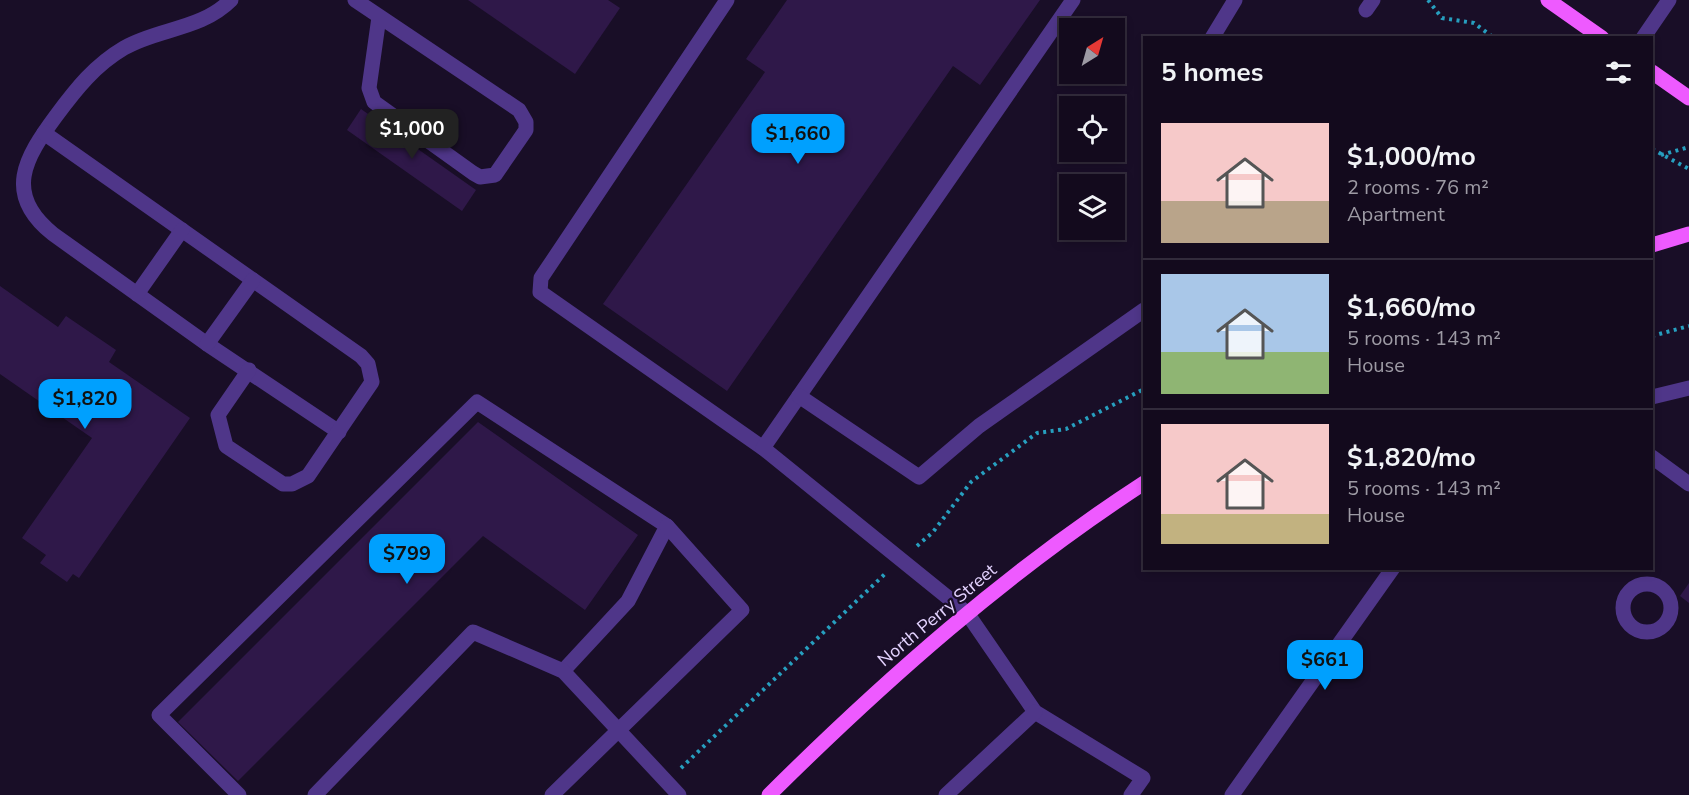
<!DOCTYPE html>
<html lang="en">
<head>
<meta charset="utf-8">
<style>
  :root { --surface:#130a1d; --page:#20182a; --text:#f1f3f6; --muted:#9d9aa4; --line:#322b3b; --accent:#00a0fe }
  body { margin:0; font-family:"Nunito Sans",sans-serif; background:var(--page); color:var(--text); height:100vh; display:flex; flex-direction:column; font-size:22px; white-space:nowrap }
  * { box-sizing:border-box; margin:0 }
  p { font-size:20px; color:var(--muted) }
  .icon { flex:none; width:33px; height:33px; fill:none; stroke:currentColor; stroke-width:2; stroke-linecap:round; stroke-linejoin:round }
  .map { position:relative; flex:1; overflow:hidden }
  .drawer { position:absolute; left:1143px; top:36px; width:510px; height:534px; display:flex; flex-direction:column; background:var(--surface); border-radius:0px; box-shadow:0 3px 9px #0003,0 0 0 2px var(--line) }
  .drawer>* { flex:none }
  .needle { width:39px; rotate:37deg }
  .buttons { position:absolute; left:1059px; top:18px; display:grid; gap:12px }
  .buttons a { display:grid; place-items:center; width:66px; height:66px; border-radius:0px; background:var(--surface); box-shadow:0 3px 9px #0003,0 0 0 2px var(--line); font-size:30px }
  .price { position:absolute; translate:-50% -51px; padding:0 14px; border-radius:12px; background:var(--accent); color:#111; font-size:20px; line-height:39px; filter:drop-shadow(0 2px 3px #0008) }
  .price::after { content:''; position:absolute; left:50%; top:36px; width:18px; height:14px; margin-left:-9px; background:inherit; clip-path:polygon(0 0,100% 0,50% 100%) }
  .price.current { background:#222; color:#fff }
  ul { padding:0; list-style:none }
  li { display:flex; align-items:center; gap:18px; height:150px; padding:0 18px }
  li+li { border-top:2px solid var(--line) }
  li span { display:grid; place-items:center; flex:none; width:168px; height:120px; border-radius:0px; color:#555 }
  li>.icon { margin-inline-start:auto }
  span .icon { width:72px; height:72px; fill:#fffc; stroke-width:1 }
  li b { font-size:26px }
  h2 { display:flex; justify-content:space-between; align-items:center; height:72px; padding:0 18px; font-size:26px }
  .map>svg:first-child { display:block }
</style>
</head>
<body>
<div class="map">
<svg width="1689" height="795" viewBox="0 0 1689 795">
  <rect width="100%" height="100%" fill="#190e27"/>
  <g fill="#2f1849">
    <polygon points="468,0 608,0 620,8 575,74"/>
    <polygon points="787,0 1040,0 980,85 953,66 727,391 603,304 765,72 746,59"/>
    <polygon points="361,109 476,190 462,211 347,130"/>
    <polygon points="0,286 58,327 66,316 116,350 109,362 190,418 79,578 73,574 67,582 40,563 46,555 22,538 92,438 0,374"/>
    <polygon points="478,422 638,535 585,610 483,536 238,781 178,722"/>
    <polygon points="1689,583 1689,603 1680,596"/>
  </g>
  <g fill="none" stroke-linecap="round" stroke-linejoin="round">
    <g stroke="#279fbf" stroke-width="4" stroke-dasharray="3 4.5" stroke-linecap="butt">
      <polyline points="1428,0 1442,18 1474,23 1494,38"/>
      <polyline points="1652,149 1689,169"/>
      <polyline points="1661,155 1689,147"/>
      <polyline points="1652,336 1689,326"/>
      <polyline points="917,546 933,532 971,482 1037,433 1066,429 1144,389"/>
      <polyline points="681,768 886,573"/>
    </g>
    <g stroke="#4f3689" stroke-width="15">
      <path d="M231,0C201,30 159,28 124,48C95,65 76,89 56,116C25,158 3,194 53,234L207,344L339,432"/>
      <polyline points="355,0 519,110 526,122 526,130 495,175 480,177 473,173 374,102 369,88 379,17"/>
      <polyline points="727,0 541,278 540,292 763,448"/>
      <polyline points="1073,0 763,448 967,613 1035,712 1143,778 1131,795"/>
      <polyline points="1366,10 1373,0"/>
      <polyline points="1212,38 1235,0"/>
      <polyline points="1643,38 1669,0"/>
      <polyline points="44,133 361,356 368,364 372,382 308,476 292,484 283,484 226,446 218,415 249,370"/>
      <polyline points="137,294 182,230"/>
      <polyline points="207,344 253,280"/>
      <polyline points="799,396 919,477 979,426 1144,310"/>
      <polyline points="1652,397 1689,388"/>
      <polyline points="1652,457 1689,484"/>
      <circle cx="1647" cy="608" r="24"/>
      <polyline points="239,795 159,715 477,402 667,526 628,601 563,671"/>
      <polyline points="315,795 473,632 563,671 679,795"/>
      <polyline points="552,795 742,610 667,526"/>
      <polyline points="946,795 1035,712"/>
      <polyline points="1232,795 1393,568"/>
    </g>
    <g stroke="#ee5aff" stroke-width="15">
      <polyline points="1548,0 1602,38"/>
      <polyline points="1652,72 1689,98"/>
      <polyline points="1652,245 1689,234"/>
      <path d="M769,795C885,680 1007,572 1144,483"/>
    </g>
  </g>
  <g text-anchor="middle" dominant-baseline="central" stroke-width="4.5" stroke-linejoin="round" paint-order="stroke">
    <g font-size="18" fill="#e4d3ff" stroke="#190e27">
      <text transform="translate(937 615) rotate(-40)">North Perry Street</text>
    </g>
  </g>
</svg>
<div class="buttons">
<a><svg class="needle" viewBox="-14 -14 28 28"><path d="M0-13l5 13h-10z" fill="#e53935"/><path d="M0 13l5-13h-10z" fill="#9d9aa4"/></svg></a>
<a><svg class="icon" aria-label="locate" viewBox="0 0 24 24"><circle cx="12" cy="12" r="6"/><path d="M12 2v4M12 18v4M2 12h4M18 12h4"/></svg></a>
<a><svg class="icon" aria-label="layers" viewBox="0 0 24 24"><path d="M12 4l9 5-9 5-9-5zM3 14l9 5 9-5"/></svg></a>
</div>
<b class="price current" style="left:412px;top:160px">$1,000</b>
<b class="price" style="left:798px;top:165px">$1,660</b>
<b class="price" style="left:85px;top:430px">$1,820</b>
<b class="price" style="left:407px;top:585px">$799</b>
<b class="price" style="left:1325px;top:691px">$661</b>
<section class="drawer">
<h2>5 homes<svg class="icon" aria-label="filters" viewBox="0 0 24 24"><path d="M4 7h16M4 17h16"/><circle cx="9" cy="7" r="2"/><circle cx="15" cy="17" r="2"/></svg></h2>
<ul>
<li><span style="background:linear-gradient(#f6c9c9 65%,#b9a48a 0)"><svg class="icon" aria-label="home" viewBox="0 0 24 24"><path d="M3 11l9-7 9 7M6 9v11h12V9"/></svg></span><div><b>$1,000/mo</b><p>2 rooms · 76 m²</p><p>Apartment</p></div></li>
<li><span style="background:linear-gradient(#a9c7e8 65%,#8fb573 0)"><svg class="icon" aria-label="home" viewBox="0 0 24 24"><path d="M3 11l9-7 9 7M6 9v11h12V9"/></svg></span><div><b>$1,660/mo</b><p>5 rooms · 143 m²</p><p>House</p></div></li>
<li><span style="background:linear-gradient(#f6c9c9 75%,#c2b280 0)"><svg class="icon" aria-label="home" viewBox="0 0 24 24"><path d="M3 11l9-7 9 7M6 9v11h12V9"/></svg></span><div><b>$1,820/mo</b><p>5 rooms · 143 m²</p><p>House</p></div></li>
</ul>
</section>
</div>
</body>
</html>
